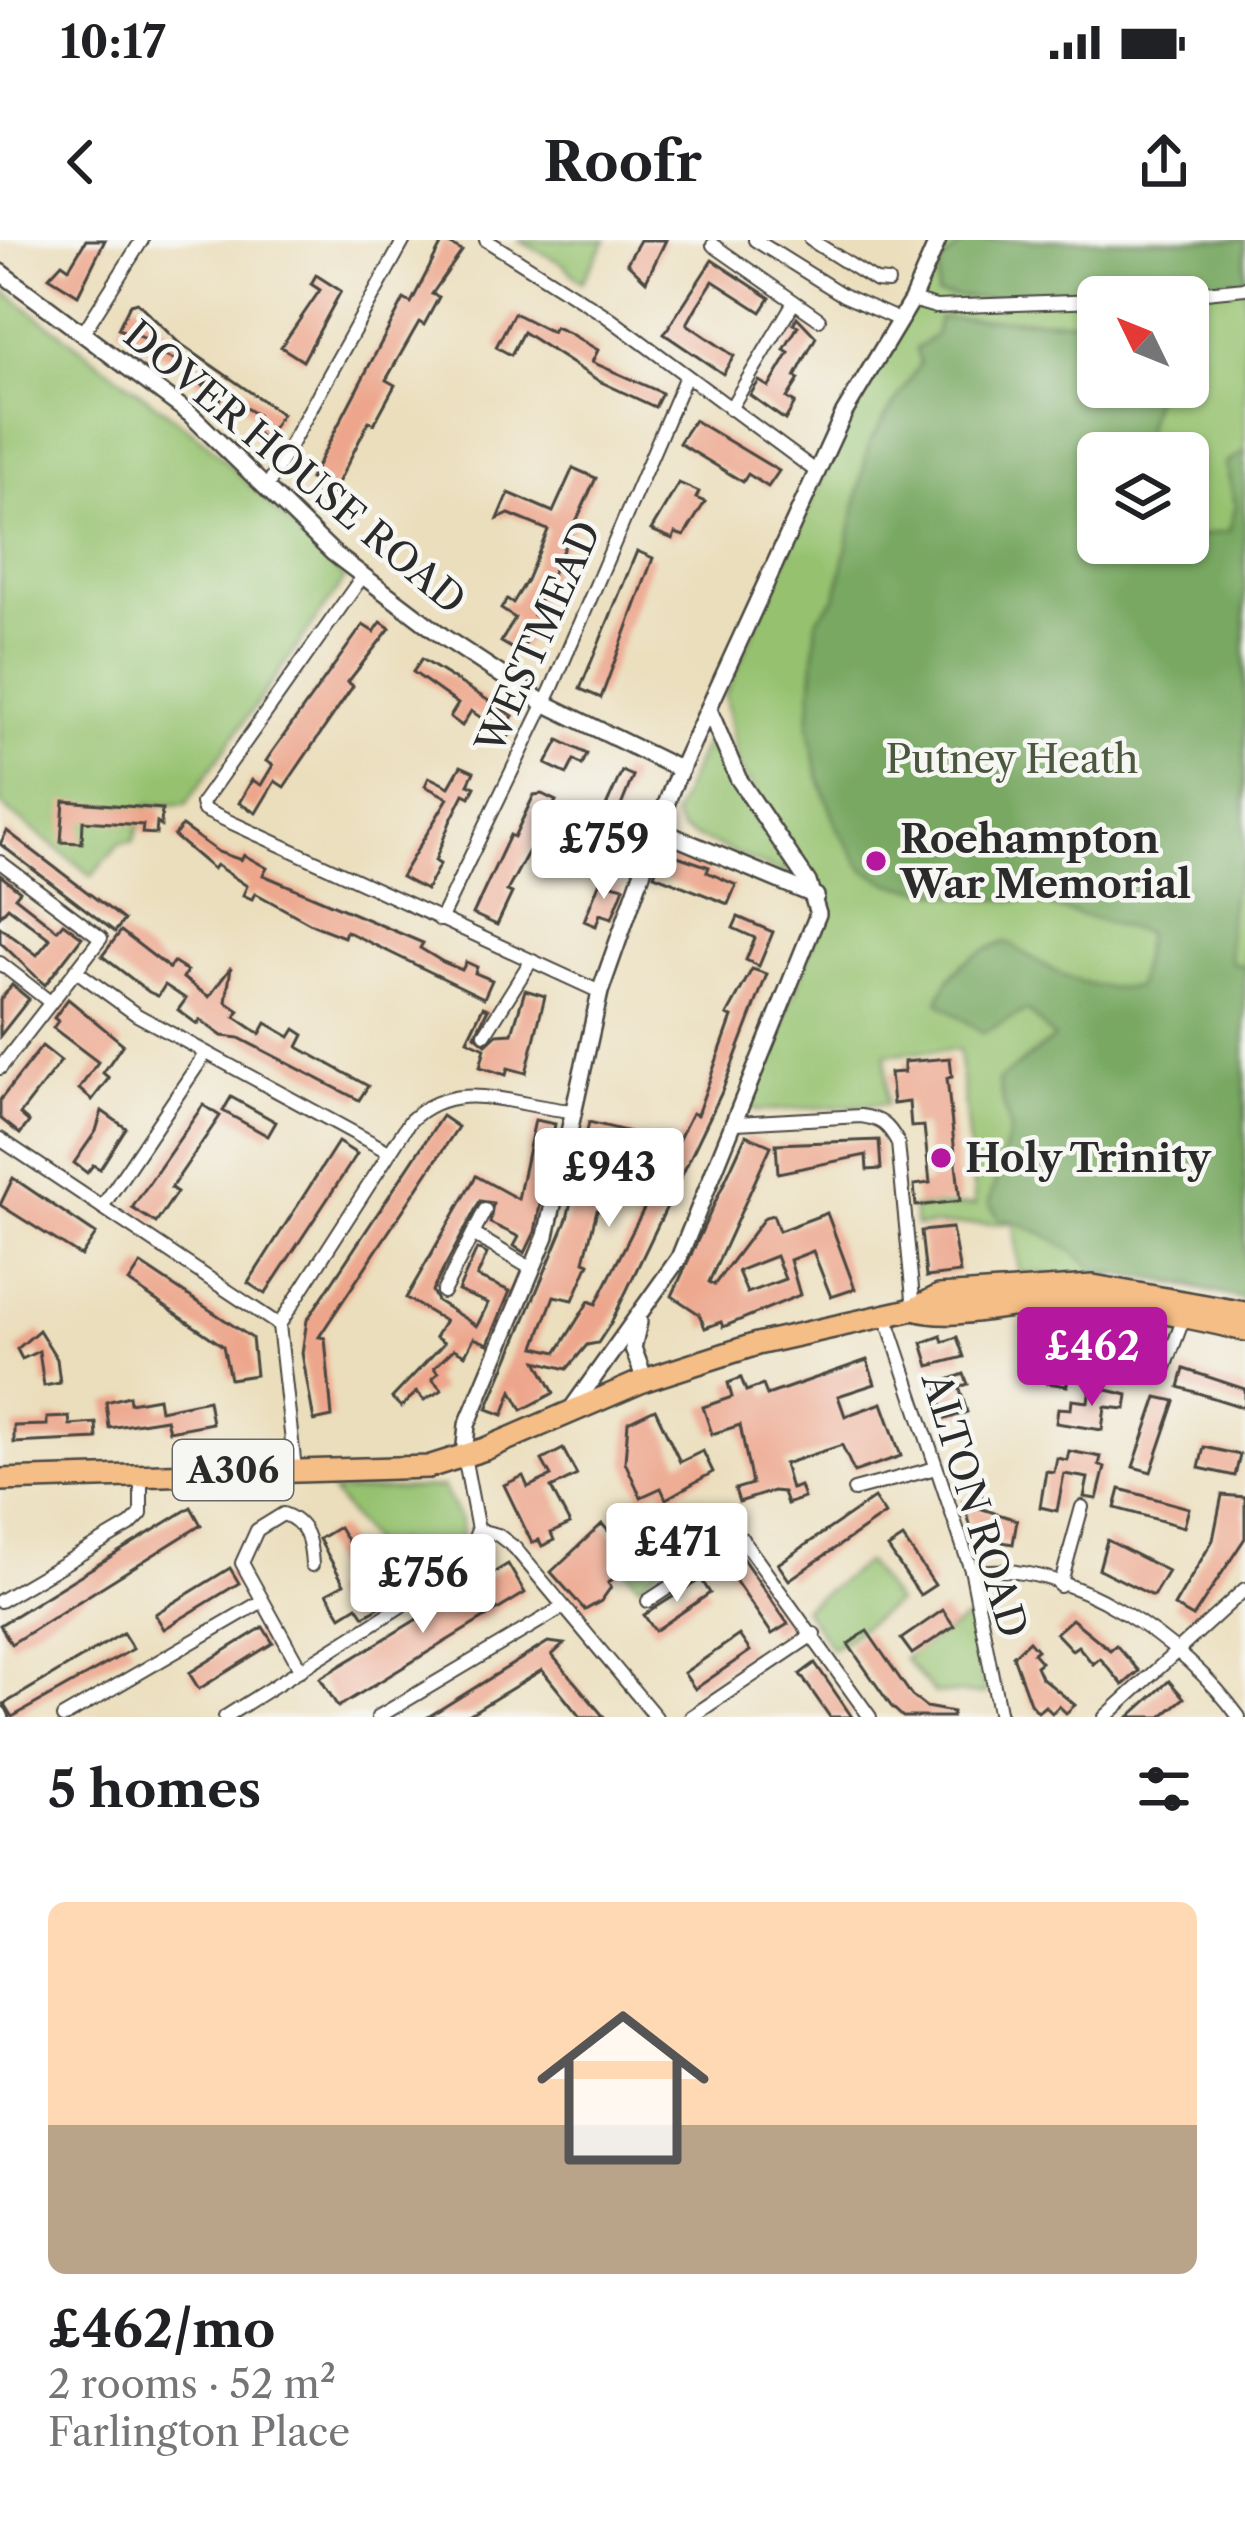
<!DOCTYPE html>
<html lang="en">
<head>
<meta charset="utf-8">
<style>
  :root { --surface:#fff; --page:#f6f6f6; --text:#202124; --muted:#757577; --line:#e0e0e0; --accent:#b5179e }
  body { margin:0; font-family:"Libre Caslon Text",serif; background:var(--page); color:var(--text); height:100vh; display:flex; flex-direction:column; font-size:45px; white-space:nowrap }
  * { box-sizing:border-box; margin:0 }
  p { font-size:39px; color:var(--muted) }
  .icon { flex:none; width:66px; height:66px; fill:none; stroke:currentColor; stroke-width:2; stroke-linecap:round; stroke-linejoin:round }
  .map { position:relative; height:1477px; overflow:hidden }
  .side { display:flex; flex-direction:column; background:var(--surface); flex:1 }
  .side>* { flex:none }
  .needle { width:78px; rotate:313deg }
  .tools { position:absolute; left:1077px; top:36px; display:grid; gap:24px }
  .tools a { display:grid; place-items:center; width:132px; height:132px; border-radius:18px; background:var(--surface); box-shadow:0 3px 9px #0004; font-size:60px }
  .price { position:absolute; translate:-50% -102px; padding:0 27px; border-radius:12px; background:#fff; color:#222; font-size:39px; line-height:78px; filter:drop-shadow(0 3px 6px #0008) }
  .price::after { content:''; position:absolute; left:50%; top:72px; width:36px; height:27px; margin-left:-18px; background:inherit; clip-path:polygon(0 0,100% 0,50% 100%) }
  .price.current { background:var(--accent); color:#fff }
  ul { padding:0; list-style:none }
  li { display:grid; align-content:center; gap:24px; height:636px; padding:0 48px }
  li+li { border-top:3px solid var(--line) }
  li span { display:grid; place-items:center; height:372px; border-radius:18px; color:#555 }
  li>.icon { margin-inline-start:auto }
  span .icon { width:216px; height:216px; fill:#fffc; stroke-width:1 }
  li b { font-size:51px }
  h2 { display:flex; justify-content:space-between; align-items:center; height:144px; padding:0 48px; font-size:51px }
  .status { display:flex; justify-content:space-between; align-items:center; height:84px; padding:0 60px; background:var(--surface); direction:ltr }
  .status svg { height:33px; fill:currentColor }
  header { display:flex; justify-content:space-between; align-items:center; height:156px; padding:0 48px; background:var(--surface); font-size:54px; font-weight:700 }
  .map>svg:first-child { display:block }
</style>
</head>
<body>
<div class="status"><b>10:17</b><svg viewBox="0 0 49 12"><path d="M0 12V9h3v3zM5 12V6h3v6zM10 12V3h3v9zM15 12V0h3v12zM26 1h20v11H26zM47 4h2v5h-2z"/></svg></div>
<header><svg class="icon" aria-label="back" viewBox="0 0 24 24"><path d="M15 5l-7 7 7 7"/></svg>Roofr<svg class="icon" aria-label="share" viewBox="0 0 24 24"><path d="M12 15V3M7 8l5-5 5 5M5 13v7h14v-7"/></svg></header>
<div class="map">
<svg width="1245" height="1477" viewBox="0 0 1245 1477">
  <rect width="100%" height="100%" fill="#f6f6f2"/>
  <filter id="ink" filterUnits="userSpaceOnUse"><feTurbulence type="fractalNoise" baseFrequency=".00833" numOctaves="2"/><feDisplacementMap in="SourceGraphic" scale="24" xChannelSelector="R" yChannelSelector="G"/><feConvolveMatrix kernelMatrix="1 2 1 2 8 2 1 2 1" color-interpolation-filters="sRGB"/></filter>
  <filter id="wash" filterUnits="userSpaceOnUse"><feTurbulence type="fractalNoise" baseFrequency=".004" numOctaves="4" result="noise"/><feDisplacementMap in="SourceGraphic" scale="48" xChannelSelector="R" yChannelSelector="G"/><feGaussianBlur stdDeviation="2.7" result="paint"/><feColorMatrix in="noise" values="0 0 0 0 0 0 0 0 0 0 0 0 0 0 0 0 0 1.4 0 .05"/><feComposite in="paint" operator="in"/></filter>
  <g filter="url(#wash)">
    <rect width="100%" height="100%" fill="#ebdebc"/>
    <g fill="#96c26f" stroke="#60764d" stroke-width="3" fill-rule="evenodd">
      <polygon points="518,0 606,0 582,42 563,24"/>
      <path d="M947,0H1245V1060L1141,1036L1019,1033L1014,983L916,986L913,968L975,965L959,810L886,814L887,864L756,871L751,864L829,663L737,524L725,455L834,211ZM1098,57H1188V147H1098ZM1098,213H1188V303H1098Z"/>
      <polygon points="0,48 205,201 345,339 186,564 147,565 133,602 120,603 92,636 0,564"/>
      <polygon points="711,489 728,541 784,618 788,636 682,591 673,576"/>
      <polygon points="443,1247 461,1281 462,1302 421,1326 397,1301 379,1312 332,1252"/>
      <polygon points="650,1290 673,1316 639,1345 617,1319"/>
      <polygon points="866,1322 896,1363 832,1409 803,1368"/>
      <polygon points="969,1378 986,1454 934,1453 904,1418"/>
    </g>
    <g fill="#78a862" stroke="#526a46" stroke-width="3">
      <path d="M967,0H1245V39C1143,56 1040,64 937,55L940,24Z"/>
      <path d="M939,78L1098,81V147H1157L1145,192L1165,213H1098V303H1188V298L1229,291L1236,266L1225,224L1245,211V618C1230,656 1225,681 1231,722L1245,727V1060L1191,1045L1093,1031C1079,1009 1023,981 999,979L989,963L1010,891L998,841L1054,798L1027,770L983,793L938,762C950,727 973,712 1007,702C1047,728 1087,754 1137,747L1146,693L1029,661L965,658L891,644L863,629L838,589L818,536L809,487L817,379L836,357L869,203L920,123L916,109L935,95Z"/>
    </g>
    <g id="blocks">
      <g fill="#eda68c" fill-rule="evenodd">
        <polygon points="86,0 105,0 78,55 49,37 62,23 69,28"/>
        <polygon points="640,0 666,0 646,41 627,23"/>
        <polygon points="443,1 462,11 432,54 439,57 424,85 419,82 386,140 395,145 374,184 369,181 326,267 311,258 319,244 310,239 404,59 411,63"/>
        <polygon points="712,20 770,58 761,72 713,41 697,66 687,84 734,116 723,134 664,94"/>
        <polygon points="316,35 341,51 303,121 281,107 320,50 311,44"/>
        <polygon points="137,62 178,102 282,174 264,201 250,187 257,175 233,160 228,168 219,162 224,154 206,142 203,146 176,121 145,107 149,100 118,89 130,64"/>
        <polygon points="514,73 552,92 555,87 569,93 598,110 592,122 662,153 655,167 599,141 523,92 511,115 496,107"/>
        <polygon points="797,77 816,97 795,137 799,139 787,158 795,163 785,180 750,155 759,141 769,147 789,113 784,110 798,86 793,84"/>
        <polygon points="694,180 779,231 768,247 748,234 743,242 679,203"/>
        <polygon points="573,228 596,238 533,375 540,379 520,413 501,402 515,378 501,369 507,359 513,363 527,340 548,290 509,274 498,279 509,253 553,272"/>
        <polygon points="679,243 699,252 696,258 705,262 684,296 675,293 673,299 651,290"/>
        <polygon points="637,311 653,318 601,458 580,449"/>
        <polygon points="381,382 390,388 348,442 353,446 284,547 275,541 256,573 239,563 252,540 261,545 273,525 266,521 272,512 363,385 374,392"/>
        <polygon points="422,419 513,476 509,482 515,486 509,496 471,471 462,486 450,477 458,464 413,432"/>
        <polygon points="559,500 587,514 582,525 574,520 567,534 546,524"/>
        <polygon points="461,526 474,532 468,544 475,547 470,557 464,554 450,582 435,621 440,624 426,650 401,637 448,558 425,546 429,537 449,547"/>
        <polygon points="622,531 633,536 599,621 584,615"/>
        <polygon points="542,554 556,561 507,651 512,653 497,685 473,674 510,595 514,597 534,555"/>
        <polygon points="64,561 162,569 161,586 157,583 156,594 142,593 143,585 83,581 82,603 61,602"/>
        <polygon points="182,586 218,612 241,620 244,615 267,628 263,635 423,703 420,708 443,722 462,730 466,722 477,727 475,733 492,740 484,758 346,691 344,697 313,685 255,653 252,659 243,655 247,646 216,625 213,629 174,596"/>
        <polygon points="7,591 124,680 115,692 0,604"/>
        <polygon points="663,611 709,627 707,632 736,645 728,664 654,635"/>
        <polygon points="0,635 20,651 15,657 57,690 63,683 82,697 45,745 0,702 0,687 37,715 50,699 8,667 0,676"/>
        <polygon points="600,641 624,647 612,678 600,674 596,686 584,681"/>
        <polygon points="738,677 773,692 759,726 746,720 755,698 733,688"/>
        <polygon points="121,691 169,728 173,722 187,731 183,738 209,757 231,727 226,762 239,771 235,777 260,794 266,783 290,797 295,789 304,795 298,807 368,846 359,860 239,798 222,796 200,780 197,784 178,770 186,759 165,745 158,756 149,752 102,716"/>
        <polygon points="752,729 767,734 721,854 611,1083 598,1103 587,1105 567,1129 537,1121 554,1153 522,1170 512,1151 503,1175 487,1169 567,979 589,882 634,893 622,932 615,931 604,972 597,970 584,1021 589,1023 573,1060 554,1056 540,1093 535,1107 557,1112 589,1061 596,1064 692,873 697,875 732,777 727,775"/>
        <polygon points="12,745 29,759 0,796 0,760"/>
        <polygon points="525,750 545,756 526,833 508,828 506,835 480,827 485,808 467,800 483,767 488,769 475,795 486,804 497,794 512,793"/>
        <polygon points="68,759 123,804 103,833 109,838 92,860 79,849 98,822 53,788 58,781 54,778"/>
        <polygon points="42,806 61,821 20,874 29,882 20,894 0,878 0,860"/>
        <polygon points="950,818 952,837 947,838 960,961 916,966 914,945 930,943 924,886 911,887 909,862 893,864 890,833 904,832 904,822"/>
        <polygon points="231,857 276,882 268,896 223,871"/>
        <polygon points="203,865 220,876 171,948 177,952 156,983 132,968"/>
        <polygon points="102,871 126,888 100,929 93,925 87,933 74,923 96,891"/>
        <polygon points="442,876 458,887 319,1097 325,1098 332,1177 314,1181 302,1113 307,1080"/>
        <polygon points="535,880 555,884 535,992 525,1013 514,1006 519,997 490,983 493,963 480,961 432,1051 437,1061 477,1086 488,1063 458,1051 477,1009 487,1014 477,1037 510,1051 488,1104 474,1098 465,1115 454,1109 434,1128 438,1133 432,1139 442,1150 424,1160 417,1152 401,1167 392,1158 444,1103 435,1097 445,1081 406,1058 476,936 518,959"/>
        <path d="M746,895L771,906L709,1042L714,1045L765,977L773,975L779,991L827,973L855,1049L831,1057L813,1011L790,1020L800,1055L723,1087L721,1082L705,1088L699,1074L672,1056ZM776,1016L785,1039L747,1053L738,1031Z"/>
        <polygon points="879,900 881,929 867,930 866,915 778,933 776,904"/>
        <polygon points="338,902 357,914 265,1054 248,1043"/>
        <polygon points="13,938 96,994 81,1016 0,965"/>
        <polygon points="952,988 960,1033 926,1037 921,991"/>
        <polygon points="141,1024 252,1098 256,1135 230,1139 223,1106 129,1042"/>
        <polygon points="1049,1085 1069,1088 1067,1146 1047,1143"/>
        <polygon points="39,1090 57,1119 60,1143 44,1146 39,1111 22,1119 17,1109"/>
        <polygon points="941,1096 943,1102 957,1097 964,1117 929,1126 922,1103"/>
        <polygon points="867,1120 875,1144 838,1156 845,1176 882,1163 901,1216 854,1232 842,1205 784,1224 791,1249 800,1246 804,1258 787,1264 783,1252 773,1251 739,1262 735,1249 752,1244 740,1185 712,1194 703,1167 732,1157 728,1143 741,1138 746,1151 763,1145 767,1155"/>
        <polygon points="1184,1129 1245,1149 1245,1168 1179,1147"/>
        <polygon points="964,1134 968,1144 959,1147 967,1172 946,1179 935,1145"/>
        <polygon points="1090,1146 1128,1155 1126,1169 1105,1167 1102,1190 1056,1183 1058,1168 1071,1169 1072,1160 1088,1162"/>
        <polygon points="129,1156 130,1163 158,1158 160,1170 208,1160 212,1183 169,1191 166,1179 109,1188 106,1162"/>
        <polygon points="1157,1157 1175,1161 1151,1232 1133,1227"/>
        <polygon points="655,1169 680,1222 703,1211 713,1232 666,1259 661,1248 641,1257 625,1222 628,1182"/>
        <polygon points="69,1177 70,1185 96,1183 97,1199 14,1203 14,1186 47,1185 47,1178"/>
        <polygon points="1204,1207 1240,1215 1235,1236 1199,1228"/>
        <polygon points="563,1209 577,1235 551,1248 570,1284 551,1293 554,1300 542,1306 539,1300 532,1303 504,1245 523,1236 528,1247 551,1236 542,1220"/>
        <polygon points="1069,1211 1101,1217 1099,1225 1105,1227 1097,1259 1084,1257 1088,1238 1064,1234 1057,1271 1040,1267 1046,1231 1054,1232 1057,1218 1067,1220"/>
        <polygon points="1120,1249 1189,1268 1184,1287 1115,1268"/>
        <polygon points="982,1254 979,1268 1017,1280 1013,1304 974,1297 963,1261"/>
        <polygon points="1222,1255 1245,1257 1245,1298 1193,1377 1174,1366 1213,1300"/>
        <polygon points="874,1258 885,1274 789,1340 778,1324"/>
        <polygon points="191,1267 201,1285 11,1404 0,1385"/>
        <polygon points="602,1284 626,1310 614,1320 623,1330 608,1343 611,1347 601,1361 585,1370 551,1332"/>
        <polygon points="339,1287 365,1330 400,1309 413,1332 382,1351 388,1362 364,1376 357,1366 341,1376 327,1353 344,1344 319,1299"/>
        <polygon points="903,1298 935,1345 920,1355 888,1308"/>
        <polygon points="1107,1300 1168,1331 1153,1356 1099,1329"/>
        <polygon points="739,1313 788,1384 772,1394 724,1324"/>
        <polygon points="508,1324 525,1353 338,1467 320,1438"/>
        <polygon points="230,1328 239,1343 164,1389 155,1374"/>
        <polygon points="701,1339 710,1353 655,1391 644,1375"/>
        <polygon points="943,1370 954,1386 912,1414 901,1399"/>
        <polygon points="1072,1379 1110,1410 1116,1405 1139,1431 1123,1445 1100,1418 1093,1424 1078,1406 1072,1410 1056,1393"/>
        <polygon points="263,1387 273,1403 199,1449 189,1433"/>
        <polygon points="867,1391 912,1456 926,1467 953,1472 952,1477 903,1477 891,1466 848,1404"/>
        <polygon points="123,1393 133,1409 12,1477 4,1464"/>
        <polygon points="739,1395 750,1411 695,1449 684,1433"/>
        <polygon points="1029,1401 1037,1410 1033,1413 1041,1422 1036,1426 1041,1437 1075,1465 1066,1473 1059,1466 1052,1473 1045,1466 1038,1472 1030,1463 1013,1416"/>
        <polygon points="548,1402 564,1404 552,1415 604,1477 580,1477 542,1430 465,1477 428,1477"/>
        <polygon points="815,1423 852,1477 830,1477 800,1434"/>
        <polygon points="1169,1441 1184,1458 1161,1477 1129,1477"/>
      </g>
    </g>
  </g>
  <g filter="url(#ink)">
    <use href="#blocks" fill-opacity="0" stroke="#484641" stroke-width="3"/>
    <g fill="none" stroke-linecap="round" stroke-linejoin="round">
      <g stroke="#484641" stroke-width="16">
        <g id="minor">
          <polyline points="486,0 605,75 817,232"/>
          <polyline points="755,0 843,55 897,79"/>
          <polyline points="811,0 876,41 888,42"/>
          <polyline points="713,5 819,79"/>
          <polyline points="1156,57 1245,48"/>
          <polyline points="912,60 936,67 1098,61"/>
          <polyline points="83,93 142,0"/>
          <polyline points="730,169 794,62"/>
          <polyline points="267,247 404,0"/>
          <polyline points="362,337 202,563 204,570 600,752"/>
          <polyline points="0,622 101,698 0,828"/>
          <polyline points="440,680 551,450 686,136"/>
          <polyline points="0,723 50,762"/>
          <polyline points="75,730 137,775 389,912"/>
          <polyline points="485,794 529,724"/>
          <path d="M736,883L861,876C881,879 888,884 898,903L914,1069"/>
          <polyline points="0,899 279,1085"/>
          <polyline points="102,967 205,814"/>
          <polyline points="473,994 532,1029"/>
          <polyline points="443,1052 485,970"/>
          <polyline points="885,1074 972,1333 1000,1477"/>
          <polyline points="1163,1133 1186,1072"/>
          <path d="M295,1229L279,1085L410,881C456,835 515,867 573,871"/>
          <polyline points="854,1250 936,1228"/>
          <polyline points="478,1290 498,1295 515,1308 656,1477"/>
          <path d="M972,1333C1067,1316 1187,1404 1239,1477"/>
          <polyline points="1060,1346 1082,1267"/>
          <polyline points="0,1361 130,1285 141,1274 141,1235"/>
          <polyline points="648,1361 742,1299 870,1477"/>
          <path d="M301,1430L242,1323L257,1290L283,1274C307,1282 311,1302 312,1325"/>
          <polyline points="0,1473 2,1477"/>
          <polyline points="63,1477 259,1363"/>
          <polyline points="225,1477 463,1327 478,1290 464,1216"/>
          <polyline points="378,1477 563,1367"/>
          <polyline points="691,1477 814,1394"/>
          <polyline points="1105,1477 1245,1349"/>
        </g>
      </g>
      <g stroke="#484641" stroke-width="20">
        <g id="tertiary">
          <polyline points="0,32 190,174 333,313 445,398 544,463 681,530"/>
          <polyline points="661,582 673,596 816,656"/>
          <polyline points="639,1082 633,1108 645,1140"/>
          <polyline points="572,1168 679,1018 818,674 808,642 738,538 710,472"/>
          <polyline points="464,1216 467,1185 546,996 600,752 672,548 844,173 912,60 938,0"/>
        </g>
      </g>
      <g stroke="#484641" stroke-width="26">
        <g id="trunk">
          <path d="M914,1069C954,1081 1002,1064 1043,1063C1112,1061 1179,1074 1245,1090"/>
          <polyline points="0,1240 428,1227 485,1209 645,1140 757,1104 914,1069 939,1056 1093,1046 1245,1073"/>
        </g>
      </g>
      <use href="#minor" stroke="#fff" stroke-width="12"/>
      <use href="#tertiary" stroke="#fff" stroke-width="15"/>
      <use href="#trunk" stroke="#f6be87" stroke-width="21"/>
    </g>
  </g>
  <g fill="#b5179e" stroke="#f6f6f2" stroke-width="4.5">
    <circle cx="876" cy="621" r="12"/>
    <circle cx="941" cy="918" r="12"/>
  </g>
  <g text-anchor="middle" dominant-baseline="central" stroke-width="9" stroke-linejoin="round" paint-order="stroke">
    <rect fill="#f6f6f2" stroke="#686867" stroke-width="3" x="173" y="1200" width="120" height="60" rx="9"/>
    <g font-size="36" font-weight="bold" fill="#2b2b2b">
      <text x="233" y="1230">A306</text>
    </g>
    <g font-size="39" fill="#2b2b2b" stroke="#f6f6f2">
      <text transform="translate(295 227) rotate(40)">DOVER HOUSE ROAD</text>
      <text transform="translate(538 397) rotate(-66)">WESTMEAD</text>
      <text transform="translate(975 1265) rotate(73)">ALTON ROAD</text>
    </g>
    <g font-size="39" fill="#4b583f" stroke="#f6f6f2">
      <text x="1012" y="519">Putney Heath</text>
    </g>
    <g font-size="39" font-weight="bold" fill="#2b2b2b" stroke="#f6f6f2" text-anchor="start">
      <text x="900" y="599">Roehampton<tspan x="900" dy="45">War Memorial</tspan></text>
      <text x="965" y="918">Holy Trinity</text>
    </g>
  </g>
</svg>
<div class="tools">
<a><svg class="needle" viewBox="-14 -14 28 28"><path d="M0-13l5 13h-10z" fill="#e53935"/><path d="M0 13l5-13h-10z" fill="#757577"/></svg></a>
<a><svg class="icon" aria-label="layers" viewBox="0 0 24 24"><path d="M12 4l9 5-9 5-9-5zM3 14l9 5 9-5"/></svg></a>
</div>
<b class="price" style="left:604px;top:662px">£759</b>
<b class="price" style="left:609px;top:990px">£943</b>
<b class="price current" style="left:1092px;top:1169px">£462</b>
<b class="price" style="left:677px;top:1365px">£471</b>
<b class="price" style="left:423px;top:1396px">£756</b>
</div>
<section class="side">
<h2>5 homes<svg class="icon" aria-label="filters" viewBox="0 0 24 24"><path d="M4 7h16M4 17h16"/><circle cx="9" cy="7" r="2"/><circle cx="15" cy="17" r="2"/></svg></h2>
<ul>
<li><span style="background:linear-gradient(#ffd9b3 60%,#b9a48a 0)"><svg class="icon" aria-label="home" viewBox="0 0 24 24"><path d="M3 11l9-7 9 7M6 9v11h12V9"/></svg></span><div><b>£462/mo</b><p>2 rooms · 52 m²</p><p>Farlington Place</p></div></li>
</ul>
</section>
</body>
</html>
